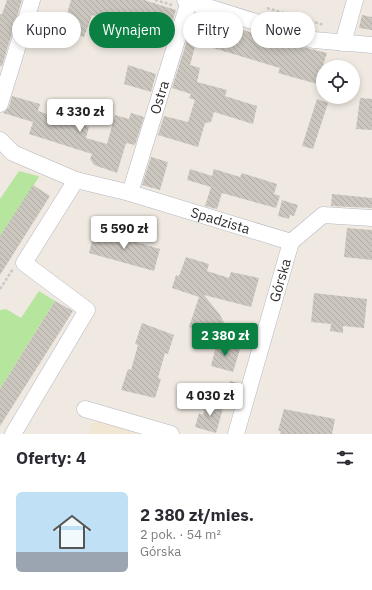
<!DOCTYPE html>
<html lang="pl">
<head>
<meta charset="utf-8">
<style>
  :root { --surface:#fff; --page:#f2f2f3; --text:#2b2b33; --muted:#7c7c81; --accent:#0b8043 }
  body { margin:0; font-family:"IBM Plex Sans",sans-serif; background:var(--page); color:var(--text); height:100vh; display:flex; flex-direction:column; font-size:15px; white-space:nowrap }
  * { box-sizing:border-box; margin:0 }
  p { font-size:13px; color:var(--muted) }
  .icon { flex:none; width:22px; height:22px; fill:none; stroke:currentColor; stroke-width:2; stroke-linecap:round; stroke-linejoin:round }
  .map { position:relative; height:434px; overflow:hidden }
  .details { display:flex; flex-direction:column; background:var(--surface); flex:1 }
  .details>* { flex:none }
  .hud { position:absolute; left:12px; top:12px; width:348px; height:36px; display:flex; gap:8px }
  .fabs { position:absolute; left:316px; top:60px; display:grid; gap:8px }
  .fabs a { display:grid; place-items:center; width:44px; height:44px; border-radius:50%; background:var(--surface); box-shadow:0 2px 6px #0003; font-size:20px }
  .price { position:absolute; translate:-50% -34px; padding:0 9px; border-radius:4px; background:#fff; color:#222; font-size:13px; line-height:26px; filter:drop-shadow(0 1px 2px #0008) }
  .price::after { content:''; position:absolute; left:50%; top:24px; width:12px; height:9px; margin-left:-6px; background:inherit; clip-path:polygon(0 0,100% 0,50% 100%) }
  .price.on { background:var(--accent); color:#fff }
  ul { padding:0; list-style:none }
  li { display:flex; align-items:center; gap:12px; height:100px; padding:0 16px }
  li span { display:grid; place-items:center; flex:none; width:112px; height:80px; border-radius:6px; color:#555 }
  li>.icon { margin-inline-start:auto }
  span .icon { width:48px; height:48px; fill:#fffc; stroke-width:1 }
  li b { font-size:17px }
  h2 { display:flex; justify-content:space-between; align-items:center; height:48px; padding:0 16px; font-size:17px }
  .chip { padding:0 14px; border-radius:18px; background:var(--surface); box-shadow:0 2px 6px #0003; font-size:14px; line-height:36px }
  .chip.on { background:var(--accent); color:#fff }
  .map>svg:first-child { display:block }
</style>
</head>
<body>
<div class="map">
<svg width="372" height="434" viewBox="0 0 372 434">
  <defs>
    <pattern id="building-back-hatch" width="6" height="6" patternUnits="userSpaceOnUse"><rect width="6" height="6" fill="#cbc7bf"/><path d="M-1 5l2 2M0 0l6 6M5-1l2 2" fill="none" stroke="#afaba4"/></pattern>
  </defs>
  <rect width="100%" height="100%" fill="#efe9e1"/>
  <polygon fill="#f0e6d1" points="102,421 145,434 88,434 92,423"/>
  <g fill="#b6e59e">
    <polygon points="19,171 38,176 39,177 0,236 0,199"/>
    <polygon points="39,291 55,301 0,389 0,310 6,309 21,318"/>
  </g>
  <g fill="url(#building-back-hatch)">
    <polygon points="7,0 22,0 2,66 0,66 0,14 2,14"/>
    <polygon points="71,0 144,0 176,10 168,36 92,15 84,37 62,31"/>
    <polygon points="195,15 275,40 327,53 317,84 278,73 280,68 196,43 190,65 200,68 197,82 227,90 225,96 257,106 253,124 214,112 211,122 205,123 198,147 158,135 164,116 188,122 195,100 189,98 191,94 172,88"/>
    <polygon points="362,15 372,17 372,30 359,28"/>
    <polygon points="128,65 156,74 151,92 124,84"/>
    <polygon points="12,96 40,104 38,111 89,127 86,138 107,144 115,115 129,119 131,113 144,117 135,145 126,143 117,173 94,165 90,159 92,154 29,134 33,122 3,113 9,107"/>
    <polygon points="360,98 372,99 372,130 356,129"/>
    <polygon points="317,99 328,103 313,149 302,146"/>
    <polygon points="151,157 168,162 160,190 142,185"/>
    <polygon points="190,169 212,176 214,169 240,177 242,173 277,184 274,194 280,196 276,208 222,193 217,209 205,206 211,187 187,180"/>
    <polygon points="33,185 50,196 0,275 0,236"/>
    <polygon points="332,194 372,198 372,208 331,206"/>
    <polygon points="282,200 298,205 294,216 290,215 289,219 278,216"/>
    <polygon points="105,228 118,232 116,236 160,249 154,271 89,253 95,230 103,232"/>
    <polygon points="347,228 372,230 372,260 344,257"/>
    <polygon points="186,257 209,264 207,271 229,278 231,272 259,278 251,307 204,295 220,315 226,326 222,328 220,336 189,327 199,297 172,288 176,275 179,276"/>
    <polygon points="314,293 367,299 364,328 343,326 343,333 330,331 331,324 311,322"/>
    <polygon points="55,301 73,311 0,426 0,389"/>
    <polygon points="142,323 174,335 168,354 165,353 158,378 161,379 155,398 121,390 128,369 131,370 138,345 135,344"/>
    <polygon points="217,342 240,349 233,372 211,366"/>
    <polygon points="230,381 240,384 234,405 225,402"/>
    <polygon points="207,400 224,405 216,433 195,427 199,413 203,415"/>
    <polygon points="284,409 335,419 332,434 280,434 281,431 278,431"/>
  </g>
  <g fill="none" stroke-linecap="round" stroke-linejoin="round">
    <g stroke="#b4b7c1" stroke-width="17">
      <g id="street">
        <polyline points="185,0 314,40 372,45"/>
        <polyline points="343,43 355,0"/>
        <polyline points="0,104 32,0"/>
        <path id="s1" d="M0,140L13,153L76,180L130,193L291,242L323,215L372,218"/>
        <path id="s2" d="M130,193L189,1"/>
        <polyline points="85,409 171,434"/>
        <polyline points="13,434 87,310 24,263 76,180"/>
        <path id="s3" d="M236,434L291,242"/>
      </g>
    </g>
    <g stroke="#c9c9c9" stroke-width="2.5" stroke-dasharray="3 2" stroke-linecap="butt">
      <polyline points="155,0 172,5"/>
      <polyline points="267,8 324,25"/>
      <polyline points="0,289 13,269"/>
    </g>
    <use href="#street" stroke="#fff" stroke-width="16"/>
  </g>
  <g text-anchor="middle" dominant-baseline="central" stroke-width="4" stroke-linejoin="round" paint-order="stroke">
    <g font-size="14" fill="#2e2e2e" stroke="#fff">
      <text stroke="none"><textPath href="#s2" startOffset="100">Ostra</textPath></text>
      <text stroke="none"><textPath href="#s1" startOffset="237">Spadzista</textPath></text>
      <text stroke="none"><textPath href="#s3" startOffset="160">Górska</textPath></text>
    </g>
  </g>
</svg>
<div class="fabs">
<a><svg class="icon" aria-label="locate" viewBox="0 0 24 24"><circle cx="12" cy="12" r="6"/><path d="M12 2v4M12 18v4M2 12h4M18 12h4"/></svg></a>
</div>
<b class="price" style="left:80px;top:133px">4 330 zł</b>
<b class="price" style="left:124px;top:250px">5 590 zł</b>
<b class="price on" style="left:225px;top:357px">2 380 zł</b>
<b class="price" style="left:210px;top:417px">4 030 zł</b>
<div class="hud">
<a class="chip">Kupno</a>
<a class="chip on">Wynajem</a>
<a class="chip">Filtry</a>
<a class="chip">Nowe</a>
</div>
</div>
<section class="details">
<h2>Oferty: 4<svg class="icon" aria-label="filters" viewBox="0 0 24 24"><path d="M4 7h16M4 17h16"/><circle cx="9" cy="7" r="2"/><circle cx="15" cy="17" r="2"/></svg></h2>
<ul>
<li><span style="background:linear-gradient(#bfe0f5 75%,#9aa5b1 0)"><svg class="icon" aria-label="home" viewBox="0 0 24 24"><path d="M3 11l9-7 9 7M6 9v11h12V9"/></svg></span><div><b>2 380 zł/mies.</b><p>2 pok. · 54 m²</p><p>Górska</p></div></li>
</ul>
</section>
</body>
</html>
